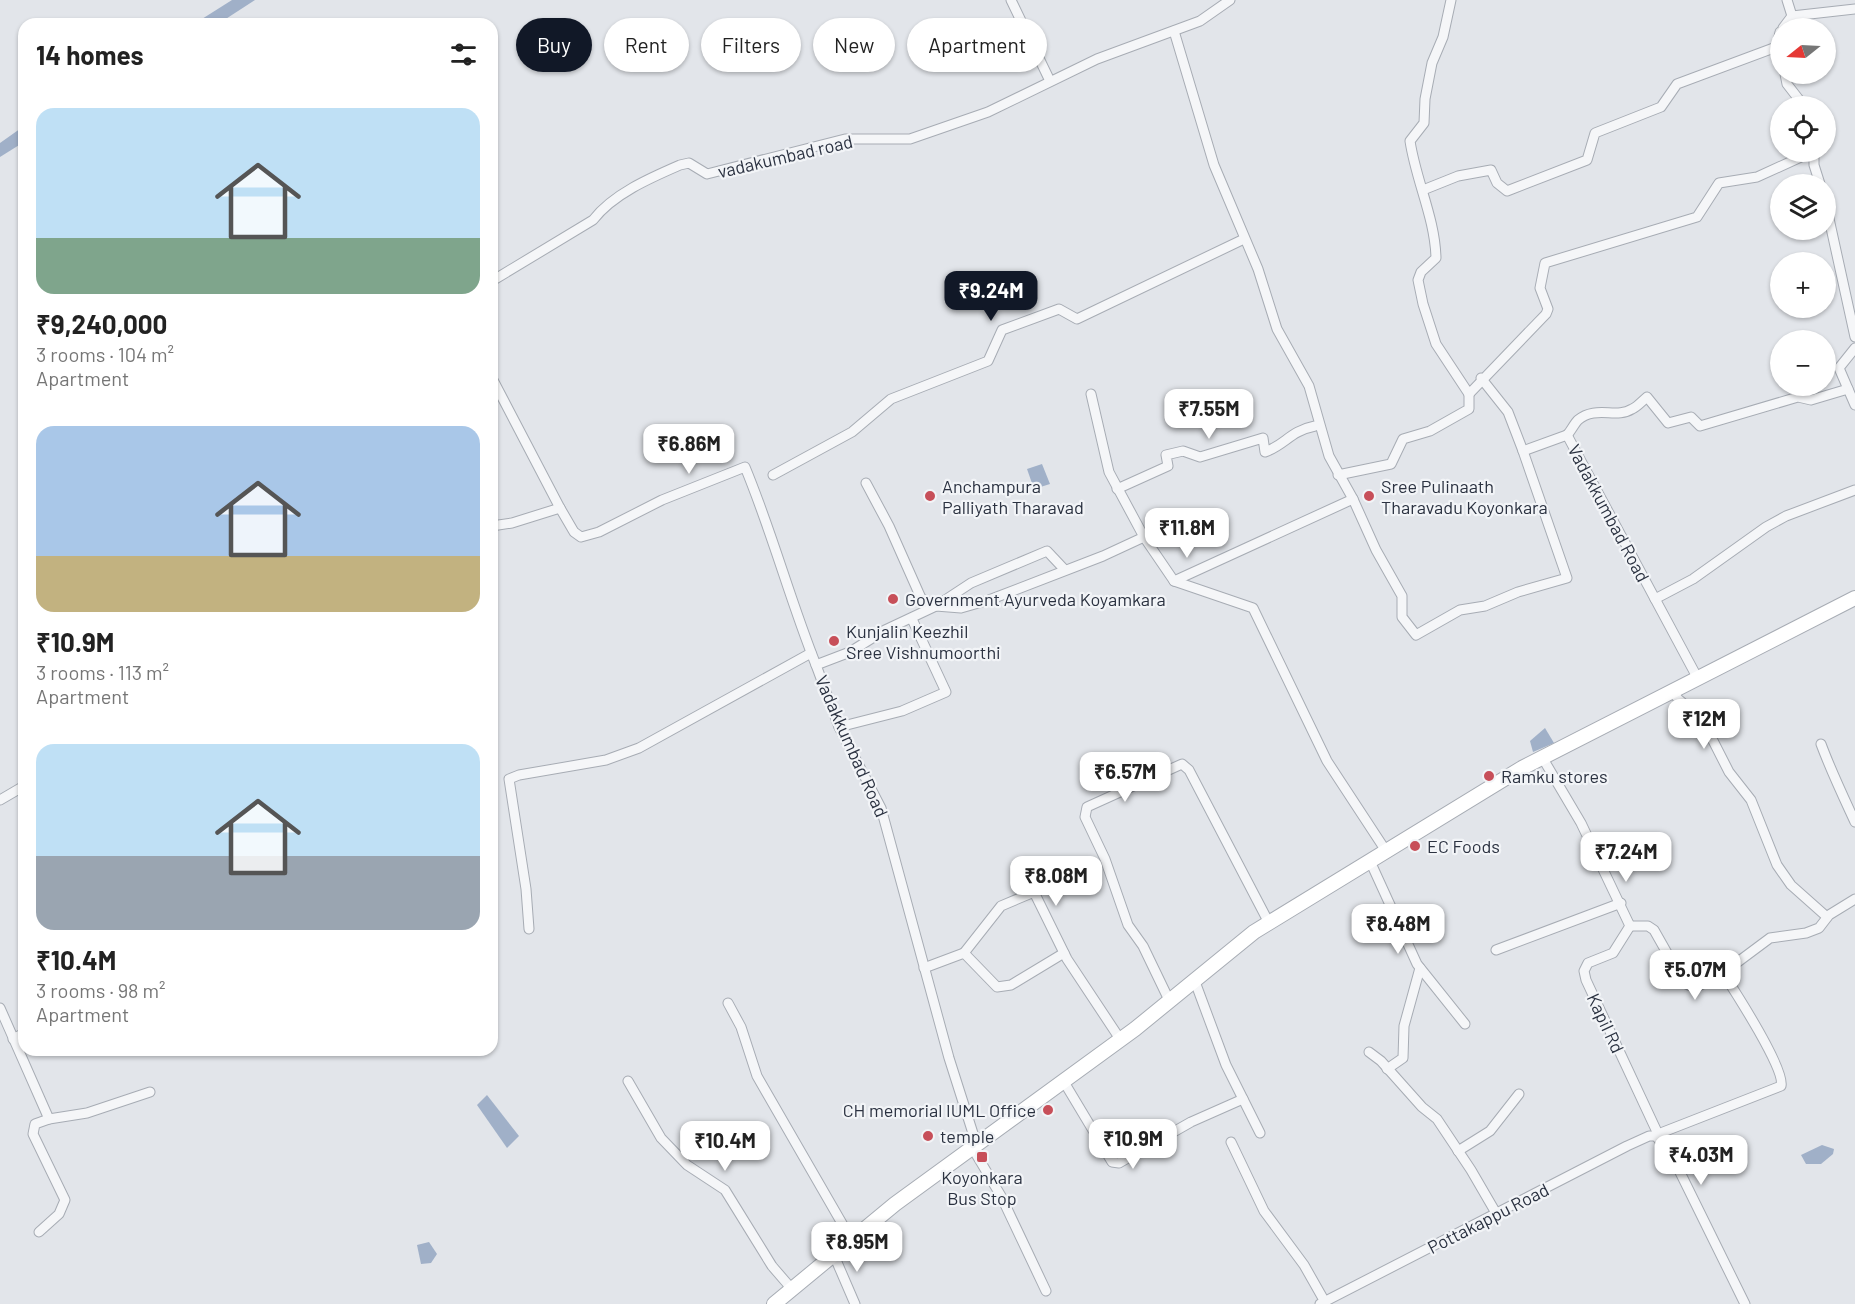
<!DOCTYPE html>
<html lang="en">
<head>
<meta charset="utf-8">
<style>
  :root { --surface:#fff; --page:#f2f2f2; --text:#222; --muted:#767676; --accent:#111827 }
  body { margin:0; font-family:Barlow,sans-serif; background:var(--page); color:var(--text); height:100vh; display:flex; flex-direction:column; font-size:22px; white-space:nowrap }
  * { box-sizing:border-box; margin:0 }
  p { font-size:20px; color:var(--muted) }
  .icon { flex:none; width:33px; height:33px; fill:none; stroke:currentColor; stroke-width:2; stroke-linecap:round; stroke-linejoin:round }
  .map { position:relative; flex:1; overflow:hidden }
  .drawer { position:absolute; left:18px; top:18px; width:480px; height:1038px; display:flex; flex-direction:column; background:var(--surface); border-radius:18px; box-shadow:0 2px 4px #0004 }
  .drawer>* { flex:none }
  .guide { position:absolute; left:516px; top:18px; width:570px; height:54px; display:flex; gap:12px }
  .needle { width:39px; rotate:252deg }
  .controls { position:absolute; left:1770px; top:18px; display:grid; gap:12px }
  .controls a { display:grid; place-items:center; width:66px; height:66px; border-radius:50%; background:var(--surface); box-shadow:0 2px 4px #0004; font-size:30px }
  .price { position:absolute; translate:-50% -51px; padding:0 14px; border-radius:12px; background:#fff; color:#222; font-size:20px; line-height:39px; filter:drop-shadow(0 2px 3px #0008) }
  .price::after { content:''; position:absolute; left:50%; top:36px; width:18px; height:14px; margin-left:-9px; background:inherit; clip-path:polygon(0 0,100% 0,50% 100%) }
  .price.on { background:var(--accent); color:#fff }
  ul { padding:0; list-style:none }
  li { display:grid; align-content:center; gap:12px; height:318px; padding:0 18px }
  li span { display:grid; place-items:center; height:186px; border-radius:18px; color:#555 }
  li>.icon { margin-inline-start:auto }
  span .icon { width:108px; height:108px; fill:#fffc; stroke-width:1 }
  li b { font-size:26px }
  h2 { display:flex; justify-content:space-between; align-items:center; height:72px; padding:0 18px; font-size:26px }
  .pill { padding:0 21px; border-radius:27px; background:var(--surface); box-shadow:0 2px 4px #0004; font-size:21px; line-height:54px }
  .pill.on { background:var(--accent); color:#fff }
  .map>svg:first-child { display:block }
</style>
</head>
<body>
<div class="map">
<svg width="1855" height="1304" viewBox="0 0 1855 1304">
  <rect width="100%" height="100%" fill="#e2e5ea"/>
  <g fill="#a0b0c8">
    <polygon points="232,0 255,0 218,24 194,24"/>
    <polygon points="24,126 24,142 0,157 0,143"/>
    <polygon points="1042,464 1050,484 1034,489 1027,469"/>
    <polygon points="1545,728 1554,743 1533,752 1530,741"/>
    <polygon points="487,1095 519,1136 507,1148 477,1105"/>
    <polygon points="1822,1145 1834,1149 1833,1154 1821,1164 1806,1164 1801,1155"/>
    <polygon points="429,1242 437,1254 431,1263 421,1264 417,1245"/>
  </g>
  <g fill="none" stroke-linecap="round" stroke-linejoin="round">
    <g stroke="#a7acb4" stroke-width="11">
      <g id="minor">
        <polyline points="1011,0 1050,81"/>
        <path d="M1451,0L1443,37L1432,63L1425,99L1424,123L1410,141C1416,181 1435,218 1436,258L1421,272L1418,280L1423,304L1436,344L1469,394L1546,314L1548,309L1540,288L1545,263L1697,217L1719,183L1757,177L1812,152"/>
        <polyline points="1792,16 1855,9"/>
        <polyline points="1783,28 1792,16 1787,0"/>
        <polyline points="1174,31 1214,165 1258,269 1277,329 1309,386 1329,456 1353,499"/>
        <polyline points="1780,32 1778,42 1780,54"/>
        <polyline points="1785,74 1787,84 1804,106"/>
        <polyline points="1814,152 1814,165 1820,184"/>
        <polyline points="1423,190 1458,176 1491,170 1497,183 1507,191 1587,160 1595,133 1661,107 1677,84 1779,46"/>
        <polyline points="1826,205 1855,337"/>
        <path d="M492,281L593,220C613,194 650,178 680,165L689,163L707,174L845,139H910L988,112L1097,59L1200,21L1230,0"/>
        <polyline points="1855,348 1839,368 1855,405"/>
        <path d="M492,378L560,508L574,532L581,537L599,532L662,500L745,467C772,532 790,600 816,665"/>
        <polyline points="1481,378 1508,412 1523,451"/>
        <polyline points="1091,394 1109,472 1144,537"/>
        <path d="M1567,435C1571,431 1574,424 1578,420C1596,405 1616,419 1632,409C1637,407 1642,401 1647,397L1668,423L1691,417L1700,426L1798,397L1811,400L1848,389"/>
        <polyline points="773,475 852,432 891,399 988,361 1002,330 1059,309 1077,319 1244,239"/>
        <polyline points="1338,475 1391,464 1403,439 1430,431 1469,409 1469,394"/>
        <polyline points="866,483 889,526 921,598 936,606 971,583 1047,551 1064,569"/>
        <path d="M1117,489L1168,466L1166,455L1183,451L1200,457L1263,438L1265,452C1285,445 1290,431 1315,426"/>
        <polyline points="492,526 512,523 560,508"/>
        <polyline points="1174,581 1253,608 1327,761 1386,851"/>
        <polyline points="1655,599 1693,579 1766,527 1786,516 1855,490"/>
        <polyline points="1672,690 1678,699 1702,719 1729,772 1751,800 1777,865 1791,885 1827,917"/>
        <polyline points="839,727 902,711 946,692 912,619"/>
        <path d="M1821,744C1831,771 1843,796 1855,822"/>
        <polyline points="1542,757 1581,823 1630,926 1613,953 1588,963 1584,971 1586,980 1658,1134 1656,1136 1674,1160 1745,1304"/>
        <polyline points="0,800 24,786"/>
        <polyline points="1370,861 1417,964 1465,1024"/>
        <polyline points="1630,926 1648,926 1654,930 1684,983 1695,988 1723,973 1770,938 1806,933 1819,928 1829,915 1855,899"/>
        <polyline points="529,929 526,889 509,779 519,775 606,760 639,748 811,653"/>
        <polyline points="1496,950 1621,903"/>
        <polyline points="964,953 1001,906 1034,892 1067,959 1120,1039"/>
        <polyline points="924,968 964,953 997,987 1011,985 1064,953"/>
        <polyline points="1194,979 1226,1065 1260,1133"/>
        <polyline points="1169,1000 1143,946 1128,925 1105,859 1085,817 1087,807 1182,764 1189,770 1269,923"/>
        <polyline points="728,1003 741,1027 757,1076 851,1239"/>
        <polyline points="0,1008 49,1119 87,1113 150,1092"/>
        <polyline points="13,1039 24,1033"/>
        <polyline points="1369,1052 1381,1061 1422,1107 1437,1119 1471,1170 1496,1213"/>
        <polyline points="1387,1069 1403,1058 1404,1026 1420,968"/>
        <polyline points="628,1081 661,1138 687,1165 725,1190 772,1266 791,1288"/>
        <polyline points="1064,1082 1112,1162 1119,1163 1191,1122 1243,1099"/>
        <path d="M1658,1134L1781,1086C1786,1070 1734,990 1723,973"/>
        <polyline points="1231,1142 1264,1211 1304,1265 1325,1302"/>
        <polyline points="977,1146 949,1058 881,808 839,727 816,665 850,652 885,630 936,606 961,608 989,600 1103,556 1144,537 1174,581 1353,499 1376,550 1402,596 1402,617 1416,635 1460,610 1485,606 1518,592 1567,578 1523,451 1567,435 1697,677"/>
        <polyline points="973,1149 1001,1196 1046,1291"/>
        <polyline points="1458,1151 1490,1131 1519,1094"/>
        <polyline points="39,1232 59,1214 65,1200 33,1134 35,1124 49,1119"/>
        <polyline points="833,1253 855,1304"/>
        <polyline points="1320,1304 1627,1146 1649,1136 1656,1136"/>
      </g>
    </g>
    <g stroke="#a7acb4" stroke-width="16">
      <polyline id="secondary" points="774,1304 895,1204 1135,1029 1254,932 1522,768 1855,598"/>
    </g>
    <use href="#minor" stroke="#f5f6f8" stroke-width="9"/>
    <use href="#secondary" stroke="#fff" stroke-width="14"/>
  </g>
  <g fill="#c74f59" stroke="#f2f4f7" stroke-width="2">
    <circle cx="930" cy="496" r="6"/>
    <circle cx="1369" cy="496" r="6"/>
    <circle cx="893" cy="599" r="6"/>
    <circle cx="834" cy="641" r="6"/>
    <circle cx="1489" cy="776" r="6"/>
    <circle cx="1415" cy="846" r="6"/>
    <circle cx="1048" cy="1110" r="6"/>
    <circle cx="928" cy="1136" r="6"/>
    <rect x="976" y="1151" width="12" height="12" rx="3"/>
  </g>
  <g text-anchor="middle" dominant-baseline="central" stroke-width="4.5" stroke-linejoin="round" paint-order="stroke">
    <g font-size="18" fill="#2b3241" stroke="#f2f4f7">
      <text transform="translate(785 156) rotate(-13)">vadakumbad road</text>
      <text transform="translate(1609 513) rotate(62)">Vadakkumbad Road</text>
      <text transform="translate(852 746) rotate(66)">Vadakkumbad Road</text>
      <text transform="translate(1606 1023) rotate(65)">Kapil Rd</text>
      <text transform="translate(1488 1218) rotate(-27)">Pottakappu Road</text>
    </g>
    <g font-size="18" fill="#2b3241" stroke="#f2f4f7" text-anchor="start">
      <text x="942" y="486">Anchampura<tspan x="942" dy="21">Palliyath Tharavad</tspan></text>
      <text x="1381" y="486">Sree Pulinaath<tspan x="1381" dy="21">Tharavadu Koyonkara</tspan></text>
      <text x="905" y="599">Government Ayurveda Koyamkara</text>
      <text x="846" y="631">Kunjalin Keezhil<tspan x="846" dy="21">Sree Vishnumoorthi</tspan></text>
      <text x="1501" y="776">Ramku stores</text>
      <text x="1427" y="846">EC Foods</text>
      <text x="1036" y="1110" text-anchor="end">CH memorial IUML Office</text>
      <text x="940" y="1136">temple</text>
      <text x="982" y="1177" text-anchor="middle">Koyonkara<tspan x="982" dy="21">Bus Stop</tspan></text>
    </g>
  </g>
</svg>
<div class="controls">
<a><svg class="needle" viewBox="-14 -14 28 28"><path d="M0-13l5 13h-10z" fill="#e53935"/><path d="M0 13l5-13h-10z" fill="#767676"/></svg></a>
<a><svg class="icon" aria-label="locate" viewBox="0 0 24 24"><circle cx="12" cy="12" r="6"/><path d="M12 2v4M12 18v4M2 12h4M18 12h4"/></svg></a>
<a><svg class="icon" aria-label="layers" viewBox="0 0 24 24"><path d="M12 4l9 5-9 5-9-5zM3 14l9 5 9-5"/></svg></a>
<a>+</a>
<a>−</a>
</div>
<b class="price on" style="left:991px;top:322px">₹9.24M</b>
<b class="price" style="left:1209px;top:440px">₹7.55M</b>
<b class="price" style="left:689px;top:475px">₹6.86M</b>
<b class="price" style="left:1187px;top:559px">₹11.8M</b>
<b class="price" style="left:1704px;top:750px">₹12M</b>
<b class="price" style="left:1125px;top:803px">₹6.57M</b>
<b class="price" style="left:1626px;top:883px">₹7.24M</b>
<b class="price" style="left:1056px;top:907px">₹8.08M</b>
<b class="price" style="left:1398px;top:955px">₹8.48M</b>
<b class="price" style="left:1695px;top:1001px">₹5.07M</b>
<b class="price" style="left:1133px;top:1170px">₹10.9M</b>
<b class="price" style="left:725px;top:1172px">₹10.4M</b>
<b class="price" style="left:1701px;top:1186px">₹4.03M</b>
<b class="price" style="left:857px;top:1273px">₹8.95M</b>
<div class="guide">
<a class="pill on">Buy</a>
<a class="pill">Rent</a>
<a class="pill">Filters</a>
<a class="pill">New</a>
<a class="pill">Apartment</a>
</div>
<section class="drawer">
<h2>14 homes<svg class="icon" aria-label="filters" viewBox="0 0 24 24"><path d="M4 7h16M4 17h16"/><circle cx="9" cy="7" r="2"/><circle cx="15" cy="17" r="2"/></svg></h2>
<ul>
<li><span style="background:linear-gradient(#bfe0f5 70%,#7fa58c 0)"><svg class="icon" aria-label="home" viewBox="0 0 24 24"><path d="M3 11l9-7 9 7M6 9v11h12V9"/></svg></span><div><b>₹9,240,000</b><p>3 rooms · 104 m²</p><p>Apartment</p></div></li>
<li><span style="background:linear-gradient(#a9c7e8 70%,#c2b280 0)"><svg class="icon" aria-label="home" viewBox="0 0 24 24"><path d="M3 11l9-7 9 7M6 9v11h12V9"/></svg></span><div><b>₹10.9M</b><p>3 rooms · 113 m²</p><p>Apartment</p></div></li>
<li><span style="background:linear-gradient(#bfe0f5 60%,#9aa5b1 0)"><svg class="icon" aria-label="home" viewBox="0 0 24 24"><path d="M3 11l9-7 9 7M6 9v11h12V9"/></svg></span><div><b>₹10.4M</b><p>3 rooms · 98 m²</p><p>Apartment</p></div></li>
</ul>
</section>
</div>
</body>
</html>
